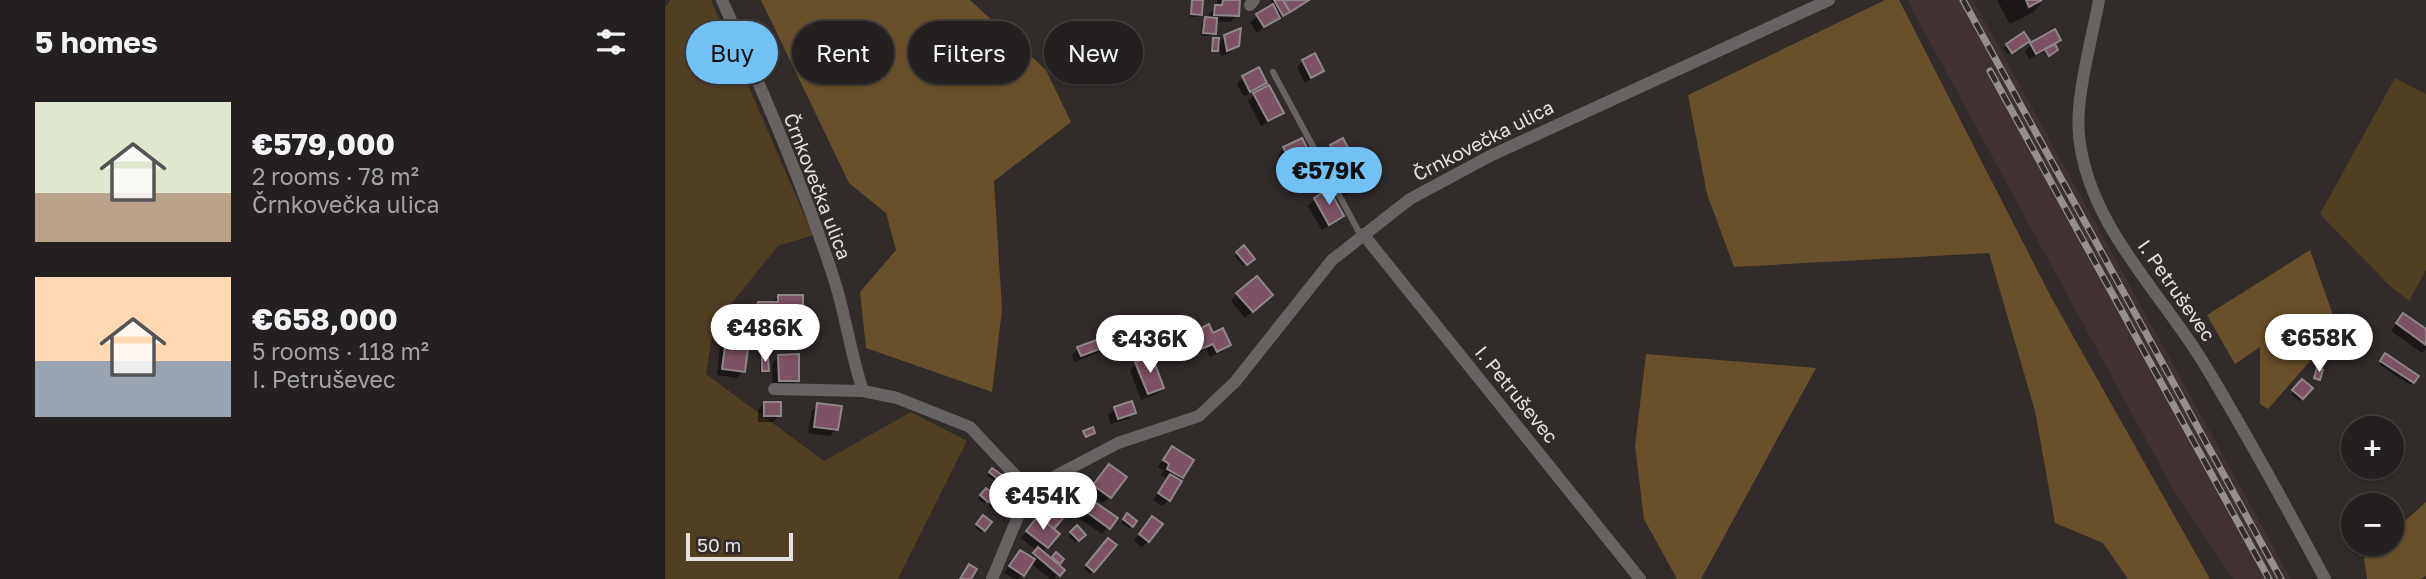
<!DOCTYPE html>
<html lang="en">
<head>
<meta charset="utf-8">
<style>
  :root { --surface:#252020; --page:#2d2829; --text:#f1f3f6; --muted:#a3a3a5; --line:#423e3e; --accent:#71c1f5 }
  body { margin:0; font-family:"Golos Text",sans-serif; background:var(--page); color:var(--text); height:100vh; display:flex; flex-direction:column; font-size:26px; white-space:nowrap }
  * { box-sizing:border-box; margin:0 }
  p { font-size:23px; color:var(--muted) }
  .icon { flex:none; width:38px; height:38px; fill:none; stroke:currentColor; stroke-width:2; stroke-linecap:round; stroke-linejoin:round }
  .map { position:relative; flex:1; overflow:hidden }
  .drawer { display:flex; flex-direction:column; background:var(--surface); width:665px }
  .drawer>* { flex:none }
  .top-card { position:absolute; left:21px; top:21px; width:665px; height:63px; display:flex; gap:14px }
  .buttons { position:absolute; left:1676px; top:416px; display:grid; gap:14px }
  .buttons a { display:grid; place-items:center; width:63px; height:63px; border-radius:50%; background:var(--surface); box-shadow:0 2px 5px #0004,0 0 0 2px var(--line); font-size:35px }
  .scale { position:absolute; left:21px; bottom:18px; width:107px; box-sizing:border-box; padding-left:7px; border:4px solid #e6e2e1; border-top:0; font-size:19px; line-height:24px; white-space:nowrap; color:#e6e2e1; -webkit-text-stroke:5px #312b2a; paint-order:stroke }
  .price { position:absolute; translate:-50% -60px; padding:0 16px; border-radius:24px; background:#fff; color:#222; font-size:23px; line-height:46px; filter:drop-shadow(0 2px 4px #0008) }
  .price::after { content:''; position:absolute; left:50%; top:42px; width:21px; height:16px; margin-left:-10px; background:inherit; clip-path:polygon(0 0,100% 0,50% 100%) }
  .price.active { background:var(--accent); color:#111 }
  ul { padding:0; list-style:none }
  li { display:flex; align-items:center; gap:21px; height:175px; padding:0 35px }
  li span { display:grid; place-items:center; flex:none; width:196px; height:140px; border-radius:0px; color:#555 }
  li>.icon { margin-inline-start:auto }
  span .icon { width:84px; height:84px; fill:#fffc; stroke-width:1 }
  li b { font-size:30px }
  h2 { display:flex; justify-content:space-between; align-items:center; height:84px; padding:0 35px; font-size:30px }
  .chip { padding:0 24px; border-radius:32px; background:var(--surface); box-shadow:0 2px 5px #0004,0 0 0 2px var(--line); font-size:24px; line-height:63px }
  .chip.active { background:var(--accent); color:#111 }
  main { display:flex; flex:1; min-height:0 }
  .map>svg:first-child { display:block }
</style>
</head>
<body>
<main>
<section class="drawer">
<h2>5 homes<svg class="icon" aria-label="filters" viewBox="0 0 24 24"><path d="M4 7h16M4 17h16"/><circle cx="9" cy="7" r="2"/><circle cx="15" cy="17" r="2"/></svg></h2>
<ul>
<li><span style="background:linear-gradient(#dfe7d0 65%,#b9a48a 0)"><svg class="icon" aria-label="home" viewBox="0 0 24 24"><path d="M3 11l9-7 9 7M6 9v11h12V9"/></svg></span><div><b>€579,000</b><p>2 rooms · 78 m²</p><p>Črnkovečka ulica</p></div></li>
<li><span style="background:linear-gradient(#ffd9b3 60%,#9aa5b1 0)"><svg class="icon" aria-label="home" viewBox="0 0 24 24"><path d="M3 11l9-7 9 7M6 9v11h12V9"/></svg></span><div><b>€658,000</b><p>5 rooms · 118 m²</p><p>I. Petruševec</p></div></li>
</ul>
</section>
<div class="map">
<svg width="1761" height="579" viewBox="0 0 1761 579">
  <rect width="100%" height="100%" fill="#312b2a"/>
  <polygon fill="#403232" points="1242,0 1308,0 1626,579 1568,579 1510,493"/>
  <g fill="#513f22">
    <polygon points="5,0 46,0 148,235 113,246 49,325 41,374 159,461 246,412 302,441 233,579 0,579 0,8"/>
    <polygon points="1730,78 1761,94 1761,270 1744,301 1725,286 1655,214"/>
  </g>
  <g fill="#68512a">
    <polygon points="96,0 305,0 381,70 406,122 329,181 337,310 327,392 201,348 195,292 231,250 221,213 184,183"/>
    <polygon points="1220,0 1234,0 1386,297 1545,579 1463,579 1438,543 1390,523 1370,411 1324,253 1069,267 1042,194 1023,95"/>
    <polygon points="1645,250 1673,329 1603,409 1595,404 1595,347 1570,364 1542,315"/>
    <polygon points="981,354 1151,368 1036,579 1012,579 979,519 970,446"/>
    <polygon points="1761,502 1761,576 1756,579 1702,579 1699,559 1715,544 1727,544 1727,533"/>
  </g>
  <g fill="#0007">
    <polygon points="526,0 536,0 535,14 533,17 525,17"/>
    <polygon points="552,0 573,0 572,16 565,22 550,21 549,33 546,36 536,36 537,22 544,19 544,14 552,7"/>
    <polygon points="643,0 618,17 614,16 592,33 585,22 608,6 606,0"/>
    <polygon points="1332,0 1379,0 1367,13 1345,24"/>
    <polygon points="560,36 573,45 566,52 556,56 554,43"/>
    <polygon points="549,39 551,50 545,53 546,42"/>
    <polygon points="1394,40 1382,50 1378,50 1381,57 1378,52 1364,59 1360,51 1366,45"/>
    <polygon points="1360,44 1343,54 1339,48 1342,45"/>
    <polygon points="638,61 657,71 640,83 632,67"/>
    <polygon points="578,77 600,82 579,97 572,84"/>
    <polygon points="590,94 617,113 610,119 596,126 583,101"/>
    <polygon points="666,147 699,182 693,189 677,197 666,176 670,172 660,153"/>
    <polygon points="619,149 649,164 643,171 626,180 613,155"/>
    <polygon points="650,199 677,216 657,230 643,206"/>
    <polygon points="579,248 587,258 578,266 570,256"/>
    <polygon points="572,294 599,301 580,318 566,301"/>
    <polygon points="114,296 136,321 126,331 121,331 122,344 115,350 93,351 93,334 96,331 83,330 83,313 93,303 106,304"/>
    <polygon points="1732,321 1761,331 1761,349 1757,353 1726,331"/>
    <polygon points="446,330 462,335 446,343 440,350 409,362 407,355 413,349 445,337 444,332"/>
    <polygon points="527,334 547,335 564,344 558,351 545,357 541,349 528,356 521,341"/>
    <polygon points="62,340 78,371 72,378 52,375 55,347"/>
    <polygon points="114,356 132,380 126,386 108,387 107,363"/>
    <polygon points="1718,358 1748,382 1745,385 1714,364"/>
    <polygon points="97,359 102,370 95,373 95,362"/>
    <polygon points="471,364 497,387 491,394 476,400 465,370"/>
    <polygon points="1637,381 1645,388 1634,401 1626,394"/>
    <polygon points="99,403 115,415 108,422 93,422 93,410"/>
    <polygon points="153,405 171,429 165,436 143,433 147,411"/>
    <polygon points="450,409 469,412 463,419 446,424 443,415"/>
    <polygon points="507,449 517,477 504,500 497,506 488,500 502,479 496,475 499,471 493,467"/>
    <polygon points="327,470 335,475 330,481 322,476"/>
    <polygon points="438,473 445,497 438,503 423,492"/>
    <polygon points="398,489 412,514 405,520 398,515 387,530 382,547 377,552 386,560 392,554 397,559 391,565 397,570 389,579 385,579 366,563 354,579 349,579 339,573 348,558 355,552 365,558 372,551 356,538"/>
    <polygon points="318,492 322,501 319,503 313,499"/>
    <polygon points="328,500 338,503 331,511 324,506"/>
    <polygon points="421,508 450,519 437,534 414,518"/>
    <polygon points="462,515 470,521 464,528 456,523"/>
    <polygon points="316,520 319,530 316,532 310,528"/>
    <polygon points="481,525 483,541 477,547 469,541"/>
    <polygon points="412,528 418,535 410,543 404,536"/>
    <polygon points="443,540 449,545 425,574 419,569"/>
  </g>
  <g fill="#7d5264" stroke="#8e8789" stroke-width="2">
    <polygon points="527,0 538,0 537,15 526,14"/>
    <polygon points="558,0 575,0 574,16 549,15 550,5 557,5"/>
    <polygon points="609,0 618,0 625,12 618,16"/>
    <polygon points="618,0 644,0 625,12"/>
    <polygon points="1361,0 1377,0 1364,7"/>
    <polygon points="608,4 615,18 599,27 591,14"/>
    <polygon points="540,17 552,18 551,34 538,33"/>
    <polygon points="576,28 574,46 562,51 559,35"/>
    <polygon points="1390,29 1396,40 1371,54 1365,43"/>
    <polygon points="1359,32 1365,41 1347,53 1341,44"/>
    <polygon points="548,38 554,38 553,51 547,51"/>
    <polygon points="1390,44 1393,50 1384,56 1380,49"/>
    <polygon points="650,53 659,71 646,78 637,60"/>
    <polygon points="594,67 602,83 585,92 577,76"/>
    <polygon points="604,85 619,113 603,121 588,93"/>
    <polygon points="637,138 651,165 632,174 618,147"/>
    <polygon points="678,138 701,183 684,192 671,168 676,166 665,145"/>
    <polygon points="664,189 679,216 664,225 649,198"/>
    <polygon points="579,245 590,259 582,265 571,252"/>
    <polygon points="592,276 608,295 588,312 571,293"/>
    <polygon points="113,295 138,295 138,322 92,321 93,302 113,302"/>
    <polygon points="1738,313 1761,329 1761,345 1731,323"/>
    <polygon points="459,323 464,336 450,341 445,328"/>
    <polygon points="544,324 548,333 558,328 566,345 552,352 548,344 534,350 526,333"/>
    <polygon points="123,325 123,344 99,345 98,326"/>
    <polygon points="445,335 448,344 416,356 412,347"/>
    <polygon points="61,339 84,342 80,372 57,369"/>
    <polygon points="1720,353 1754,376 1749,383 1715,361"/>
    <polygon points="134,354 134,381 114,381 113,355"/>
    <polygon points="487,356 499,388 483,394 470,362"/>
    <polygon points="97,357 103,357 104,371 97,371"/>
    <polygon points="1652,368 1658,370 1655,380 1649,378"/>
    <polygon points="1637,379 1648,388 1638,399 1627,390"/>
    <polygon points="467,401 471,413 453,419 449,407"/>
    <rect x="99" y="402" width="17" height="14"/>
    <polygon points="152,403 177,406 173,430 149,427"/>
    <polygon points="428,427 430,433 421,437 418,431"/>
    <polygon points="507,446 529,460 518,478 502,469 504,464 498,460"/>
    <polygon points="444,464 462,477 446,498 428,485"/>
    <polygon points="327,468 337,475 334,480 324,472"/>
    <polygon points="505,474 517,481 505,501 493,493"/>
    <polygon points="398,486 422,502 413,515 390,499"/>
    <polygon points="321,488 329,494 323,502 315,495"/>
    <polygon points="331,495 341,502 335,509 325,502"/>
    <polygon points="427,500 453,518 445,529 419,510"/>
    <polygon points="383,504 399,517 389,529 373,516"/>
    <polygon points="462,513 472,521 468,527 458,519"/>
    <polygon points="318,515 327,522 320,531 311,524"/>
    <polygon points="373,516 395,534 383,548 361,531"/>
    <polygon points="487,516 498,524 484,542 474,534"/>
    <polygon points="412,525 421,535 414,541 405,532"/>
    <polygon points="443,538 452,545 429,572 421,565"/>
    <polygon points="373,547 400,570 395,576 368,553"/>
    <polygon points="355,550 370,559 359,576 344,566"/>
    <polygon points="391,552 399,559 395,564 387,557"/>
    <polygon points="304,564 312,569 306,579 295,579"/>
  </g>
  <g fill="none" stroke-linecap="round" stroke-linejoin="round">
    <polyline stroke="#666362" stroke-width="6" points="608,72 696,236"/>
    <g stroke="#666362" stroke-width="12">
      <path d="M57,0C98,92 139,186 170,282C181,318 186,355 198,391L232,398L305,427L364,490"/>
      <path d="M1434,0C1427,39 1410,98 1414,136C1423,224 1494,290 1538,362C1581,433 1621,506 1660,579"/>
      <polyline points="585,5 589,0"/>
      <polyline points="698,234 975,579"/>
      <polyline points="109,389 198,391"/>
      <polyline points="327,579 364,490 453,443 534,416 570,382 667,260 745,199 825,156 1164,0"/>
    </g>
    <g stroke="#95908f" stroke-width="7">
      <g id="rail">
        <polyline points="1298,0 1616,579"/>
        <polyline points="1325,71 1604,579"/>
      </g>
    </g>
    <use href="#rail" stroke="#312b2a" stroke-width="4.5" stroke-dasharray="13" stroke-linecap="butt"/>
  </g>
  <g text-anchor="middle" dominant-baseline="central" stroke-width="5" stroke-linejoin="round" paint-order="stroke">
    <g font-size="19" fill="#e6e2e1" stroke="#312b2a">
      <text transform="translate(818 140) rotate(-27)">Črnkovečka ulica</text>
      <text transform="translate(153 186) rotate(69)">Črnkovečka ulica</text>
      <text transform="translate(1512 290) rotate(55)">I. Petruševec</text>
      <text transform="translate(852 394) rotate(51)">I. Petruševec</text>
    </g>
  </g>
</svg>
<div class="buttons">
<a>+</a>
<a>−</a>
</div>
<div class="scale">50 m</div>
<b class="price active" style="left:664px;top:207px">€579K</b>
<b class="price" style="left:100px;top:364px">€486K</b>
<b class="price" style="left:1654px;top:374px">€658K</b>
<b class="price" style="left:485px;top:375px">€436K</b>
<b class="price" style="left:378px;top:532px">€454K</b>
<div class="top-card">
<a class="chip active">Buy</a>
<a class="chip">Rent</a>
<a class="chip">Filters</a>
<a class="chip">New</a>
</div>
</div>
</main>
</body>
</html>
